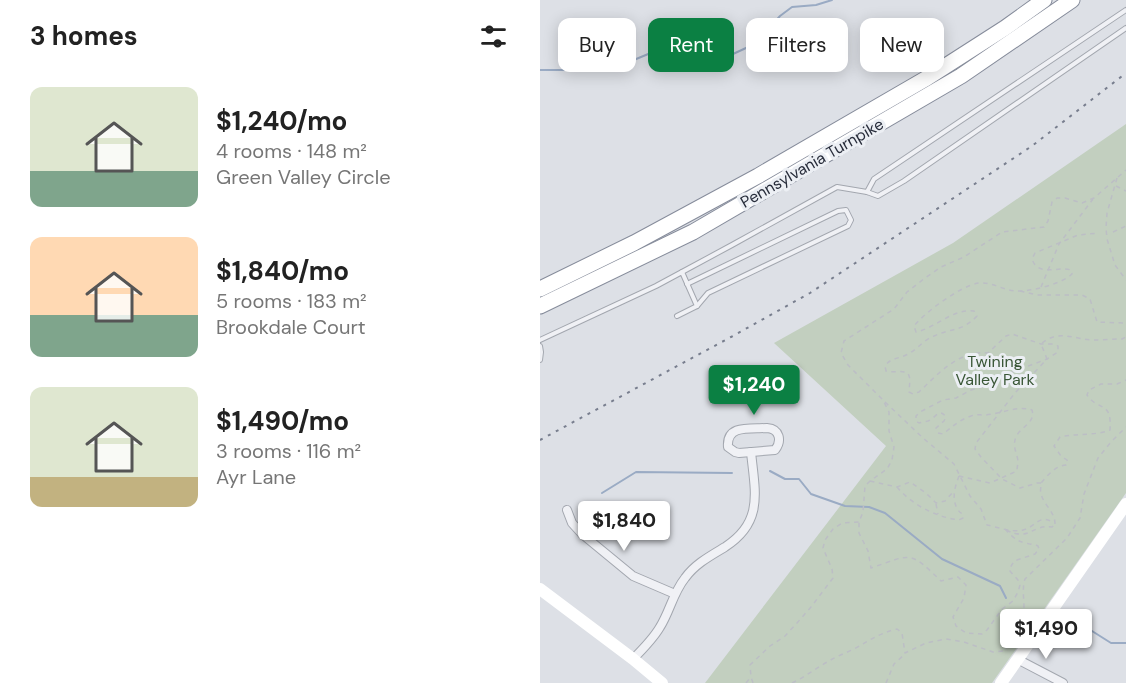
<!DOCTYPE html>
<html lang="en">
<head>
<meta charset="utf-8">
<style>
  :root { --surface:#fff; --page:#f6f6f6; --text:#222; --muted:#767676; --accent:#0b8043 }
  body { margin:0; font-family:"DM Sans",sans-serif; background:var(--page); color:var(--text); height:100vh; display:flex; flex-direction:column; font-size:22px; white-space:nowrap }
  * { box-sizing:border-box; margin:0 }
  p { font-size:20px; color:var(--muted) }
  .icon { flex:none; width:33px; height:33px; fill:none; stroke:currentColor; stroke-width:2; stroke-linecap:round; stroke-linejoin:round }
  .map { position:relative; flex:1; overflow:hidden }
  .drawer { display:flex; flex-direction:column; background:var(--surface); width:540px }
  .drawer>* { flex:none }
  .hud { position:absolute; left:18px; top:18px; width:477px; height:54px; display:flex; gap:12px }
  .price { position:absolute; translate:-50% -51px; padding:0 14px; border-radius:6px; background:#fff; color:#222; font-size:20px; line-height:39px; filter:drop-shadow(0 2px 3px #0008) }
  .price::after { content:''; position:absolute; left:50%; top:36px; width:18px; height:14px; margin-left:-9px; background:inherit; clip-path:polygon(0 0,100% 0,50% 100%) }
  .price.active { background:var(--accent); color:#fff }
  ul { padding:0; list-style:none }
  li { display:flex; align-items:center; gap:18px; height:150px; padding:0 30px }
  li span { display:grid; place-items:center; flex:none; width:168px; height:120px; border-radius:12px; color:#555 }
  li>.icon { margin-inline-start:auto }
  span .icon { width:72px; height:72px; fill:#fffc; stroke-width:1 }
  li b { font-size:26px }
  h2 { display:flex; justify-content:space-between; align-items:center; height:72px; padding:0 30px; font-size:26px }
  .pill { padding:0 21px; border-radius:12px; background:var(--surface); box-shadow:0 3px 15px #0003; font-size:21px; line-height:54px }
  .pill.active { background:var(--accent); color:#fff }
  main { display:flex; flex:1; min-height:0 }
  .map>svg:first-child { display:block }
</style>
</head>
<body>
<main>
<section class="drawer">
<h2>3 homes<svg class="icon" aria-label="filters" viewBox="0 0 24 24"><path d="M4 7h16M4 17h16"/><circle cx="9" cy="7" r="2"/><circle cx="15" cy="17" r="2"/></svg></h2>
<ul>
<li><span style="background:linear-gradient(#dfe7d0 70%,#7fa58c 0)"><svg class="icon" aria-label="home" viewBox="0 0 24 24"><path d="M3 11l9-7 9 7M6 9v11h12V9"/></svg></span><div><b>$1,240/mo</b><p>4 rooms · 148 m²</p><p>Green Valley Circle</p></div></li>
<li><span style="background:linear-gradient(#ffd9b3 65%,#7fa58c 0)"><svg class="icon" aria-label="home" viewBox="0 0 24 24"><path d="M3 11l9-7 9 7M6 9v11h12V9"/></svg></span><div><b>$1,840/mo</b><p>5 rooms · 183 m²</p><p>Brookdale Court</p></div></li>
<li><span style="background:linear-gradient(#dfe7d0 75%,#c2b280 0)"><svg class="icon" aria-label="home" viewBox="0 0 24 24"><path d="M3 11l9-7 9 7M6 9v11h12V9"/></svg></span><div><b>$1,490/mo</b><p>3 rooms · 116 m²</p><p>Ayr Lane</p></div></li>
</ul>
</section>
<div class="map">
<svg width="586" height="683" viewBox="0 0 586 683">
  <rect width="100%" height="100%" fill="#dde0e6"/>
  <polygon fill="#c2cfbf" points="586,124 586,493 452,683 165,683 346,446 234,343 413,243"/>
  <g fill="none" stroke-linecap="round" stroke-linejoin="round">
    <g stroke="#9aabc4" stroke-width="2">
      <polyline points="0,70 33,70 41,68 58,58 72,58 89,62 113,52 134,56 156,59 193,54 206,48 225,33 240,16 252,7 276,5 292,0"/>
      <polyline points="230,471 245,479 259,479 271,494 305,506 329,507 345,513 402,559 460,586 466,598"/>
      <polyline points="62,493 96,472 192,473"/>
      <polyline points="519,613 532,630 552,631 571,643 586,643"/>
    </g>
    <g stroke="#a3a7af" stroke-width="6">
      <g id="lane">
        <polyline points="327,192 334,179 586,10"/>
        <polyline points="142,272 192,245 297,187 327,192 338,196 364,181 586,28"/>
        <polyline points="147,284 298,211 306,210 311,220 308,226 168,293 157,306"/>
        <polyline points="0,340 116,286 142,272 157,306 137,316"/>
        <polyline points="0,346 1,352 0,360"/>
      </g>
    </g>
    <g stroke="#a3a7af" stroke-width="10">
      <g id="street">
        <path d="M227,428C240,429 242,441 235,450L199,453L195,452L188,447C186,424 211,429 227,428Z"/>
        <polyline points="27,510 32,523 42,534 93,576 135,594"/>
        <path d="M93,659C103,649 113,639 120,627C130,611 133,593 145,578C155,564 170,556 185,547C224,522 215,492 211,452"/>
        <polyline points="477,659 523,683"/>
      </g>
    </g>
    <g stroke="#868c9b" stroke-width="17">
      <g id="highway">
        <polyline points="0,289 94,243 218,176 387,78 465,28 504,0"/>
        <polyline points="0,306 153,232 421,76 532,0"/>
      </g>
    </g>
    <g stroke="#bcbec5" stroke-width="1.5" stroke-dasharray="4.5 4.5" stroke-linecap="butt">
      <polyline points="577,178 567,213 566,228 567,239 575,265 586,280"/>
      <polyline points="576,186 586,191"/>
      <polyline points="573,232 586,226"/>
      <polyline points="501,287 519,244 553,199"/>
      <polyline points="480,291 497,295 542,295 550,299 557,322 584,323 586,325"/>
      <path d="M345,402L383,438L414,464L430,496L441,509L447,525C457,527 473,533 483,530C496,527 499,513 514,523"/>
      <path d="M419,476L450,483L477,471C477,467 478,464 478,461C477,453 472,446 476,437C480,427 496,423 492,410C477,405 461,414 445,415C439,415 436,414 431,416C419,420 412,427 403,434L398,433L396,428L404,421L406,417C399,407 396,418 388,421C387,421 380,423 379,423L376,421V416L380,412L403,400L416,398L431,390L447,386L467,374L507,359L518,352V346L512,344H501L472,334L466,336L448,353C419,350 399,373 379,392L373,394L369,392L370,379L368,373C360,370 354,373 346,371L345,366C350,358 358,359 366,355C376,351 383,340 394,336C411,328 422,332 437,316L434,311C413,308 396,328 376,332L374,326C385,312 422,285 439,283C452,282 463,290 475,291C490,292 522,284 532,274L531,270C518,266 498,277 492,259L495,253L538,235L559,233"/>
      <polyline points="330,481 357,487 370,482 386,493 396,503 405,501 413,492"/>
      <path d="M501,483H497L480,488L462,479L441,457L435,449L436,443L475,393L507,359L501,344C518,329 533,339 553,340C562,340 573,339 582,339L586,337"/>
      <path d="M357,487C372,505 396,517 419,520L423,518C421,509 423,517 418,510C411,499 415,487 419,476"/>
      <polyline points="396,504 398,514"/>
      <path d="M515,524C515,512 504,505 501,494C500,491 501,487 501,483C508,475 515,466 526,465L528,463L527,460L521,456L514,446L520,437C537,433 555,436 570,430C572,400 559,412 547,395L549,390L561,384H577L586,380"/>
      <path d="M465,529C477,542 479,542 496,545L498,546L499,549L495,554L474,561L469,570L478,580L480,585L478,592L473,601L462,609L447,630L442,634L426,633L416,626L413,617L424,598L426,585L418,577L401,581C369,550 372,554 331,568L328,551L319,533V522L323,512L325,486L330,481L347,469L352,460L354,447L349,431V412L343,400L308,365L301,353L304,341L354,309L367,292L385,278L401,267L424,257L462,232L504,227L508,221L512,202L517,198H525L542,203L554,198L586,170"/>
      <path d="M466,530C491,542 491,524 512,527L515,524"/>
      <polyline points="206,683 210,678"/>
      <polyline points="213,683 211,677 210,665 230,646 245,636 257,623 271,607 293,578 292,569 283,548 285,540 293,529 302,523 319,522"/>
      <path d="M252,683C265,677 276,668 289,661C297,656 306,653 314,649C330,640 340,633 357,629L362,633L365,653L386,643L406,639L424,642L453,652L464,651C474,638 483,625 484,608C484,598 482,588 485,579L527,538L540,518L544,494L558,458L571,442L586,427"/>
      <polyline points="346,683 354,664 365,654"/>
    </g>
    <use href="#lane" stroke="#f0f1f5" stroke-width="4"/>
    <use href="#street" stroke="#f0f1f5" stroke-width="8"/>
    <g stroke="#fff" stroke-width="12">
      <polyline points="0,589 93,659 122,683"/>
      <polyline points="461,683 586,504"/>
    </g>
    <use href="#highway" stroke="#fff" stroke-width="15"/>
    <polyline stroke="#787e8e" stroke-width="2" stroke-dasharray="3 6" stroke-linecap="butt" points="0,440 191,337 270,293 492,146 586,73"/>
  </g>
  <g text-anchor="middle" dominant-baseline="central" stroke-width="6" stroke-linejoin="round" paint-order="stroke">
    <g font-size="16" fill="#282d3b" stroke="#eceff4">
      <text transform="translate(272 163) rotate(-30)">Pennsylvania Turnpike</text>
    </g>
    <g font-size="16" fill="#395636" stroke="#eceff4">
      <text x="455" y="361">Twining<tspan x="455" dy="18">Valley Park</tspan></text>
    </g>
  </g>
</svg>
<b class="price active" style="left:214px;top:416px">$1,240</b>
<b class="price" style="left:84px;top:552px">$1,840</b>
<b class="price" style="left:506px;top:660px">$1,490</b>
<div class="hud">
<a class="pill">Buy</a>
<a class="pill active">Rent</a>
<a class="pill">Filters</a>
<a class="pill">New</a>
</div>
</div>
</main>
</body>
</html>
